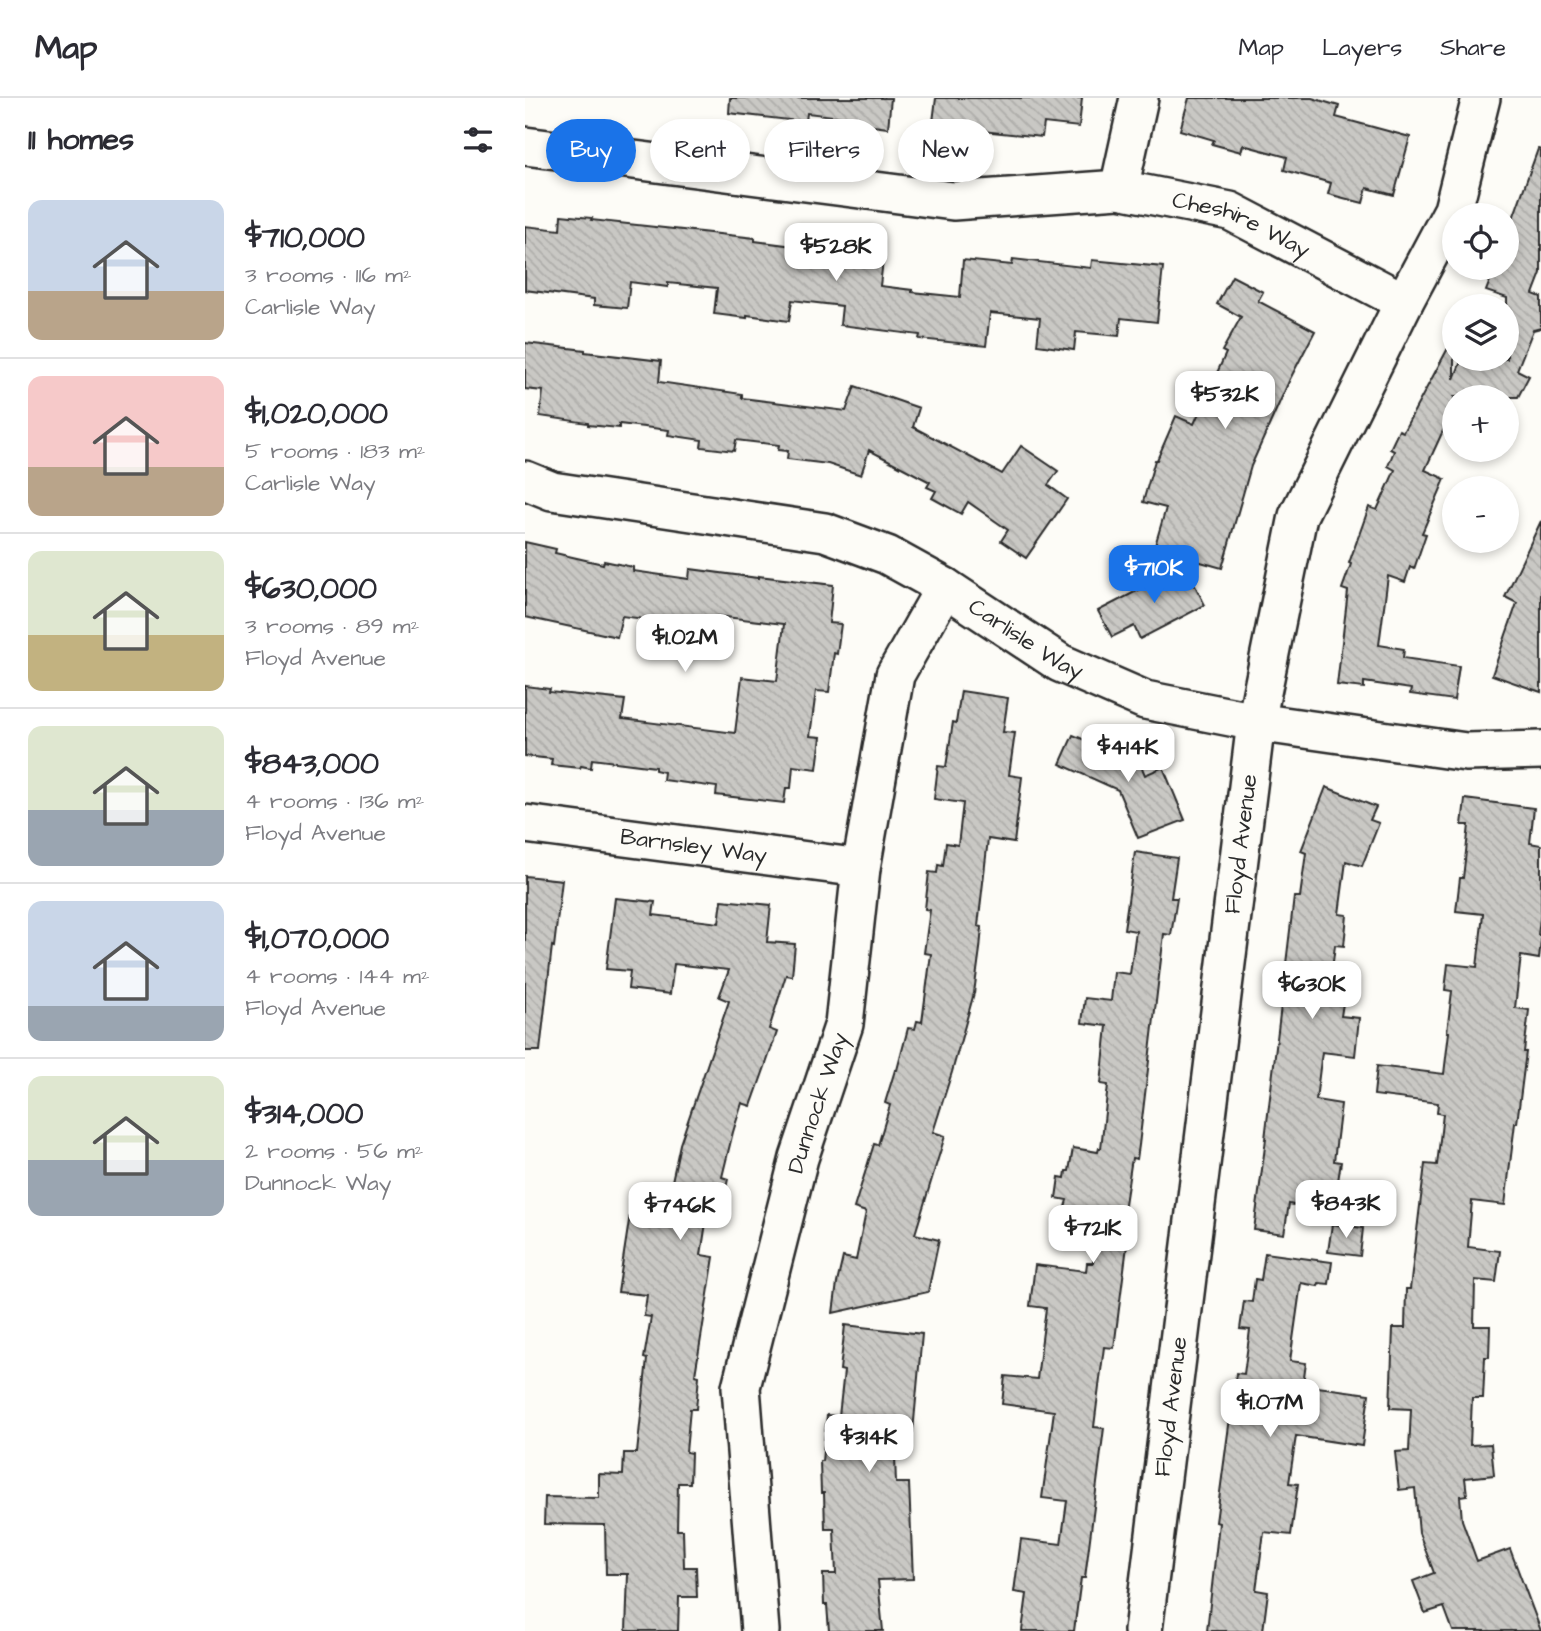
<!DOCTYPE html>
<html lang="en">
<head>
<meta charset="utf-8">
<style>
  :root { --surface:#fff; --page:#f7f7f7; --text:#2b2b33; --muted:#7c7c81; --line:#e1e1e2; --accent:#1a73e8 }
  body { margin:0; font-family:"Architects Daughter",sans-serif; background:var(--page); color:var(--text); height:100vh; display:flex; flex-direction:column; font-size:26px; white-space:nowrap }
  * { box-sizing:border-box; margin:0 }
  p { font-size:23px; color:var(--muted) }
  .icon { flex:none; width:38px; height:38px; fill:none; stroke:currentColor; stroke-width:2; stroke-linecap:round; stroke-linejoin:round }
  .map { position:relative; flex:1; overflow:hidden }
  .sheet { display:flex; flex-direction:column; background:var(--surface); width:525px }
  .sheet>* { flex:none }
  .hud { position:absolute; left:21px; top:21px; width:665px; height:63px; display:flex; gap:14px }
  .buttons { position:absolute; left:917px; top:105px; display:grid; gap:14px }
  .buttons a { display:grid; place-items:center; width:77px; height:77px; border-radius:50%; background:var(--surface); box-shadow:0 4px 10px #0003; font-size:35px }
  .price { position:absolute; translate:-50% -60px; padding:0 16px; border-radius:14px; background:#fff; color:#222; font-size:23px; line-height:46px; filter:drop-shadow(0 2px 4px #0008) }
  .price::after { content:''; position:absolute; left:50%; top:42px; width:21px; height:16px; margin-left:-10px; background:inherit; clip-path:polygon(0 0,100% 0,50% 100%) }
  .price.active { background:var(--accent); color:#fff }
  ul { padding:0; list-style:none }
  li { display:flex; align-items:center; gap:21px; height:175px; padding:0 28px }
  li+li { border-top:2px solid var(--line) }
  li span { display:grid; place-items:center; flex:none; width:196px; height:140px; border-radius:14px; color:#555 }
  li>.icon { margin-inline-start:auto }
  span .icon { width:84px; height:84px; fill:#fffc; stroke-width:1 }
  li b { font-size:30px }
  h2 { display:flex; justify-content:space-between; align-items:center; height:84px; padding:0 28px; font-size:30px }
  .chip { padding:0 24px; border-radius:32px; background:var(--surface); box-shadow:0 4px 10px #0003; font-size:24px; line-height:63px }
  .chip.active { background:var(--accent); color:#fff }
  header { display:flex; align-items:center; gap:42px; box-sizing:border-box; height:98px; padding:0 35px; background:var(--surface); border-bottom:2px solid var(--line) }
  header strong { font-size:33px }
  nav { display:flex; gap:38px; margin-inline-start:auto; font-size:24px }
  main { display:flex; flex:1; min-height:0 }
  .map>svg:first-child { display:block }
</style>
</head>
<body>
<header>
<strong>Map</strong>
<nav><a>Map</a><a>Layers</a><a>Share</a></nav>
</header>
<main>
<section class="sheet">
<h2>11 homes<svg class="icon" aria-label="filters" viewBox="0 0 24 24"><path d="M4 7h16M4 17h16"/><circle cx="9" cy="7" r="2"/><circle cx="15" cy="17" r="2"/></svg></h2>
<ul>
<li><span style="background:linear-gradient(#c9d6e8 65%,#b9a48a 0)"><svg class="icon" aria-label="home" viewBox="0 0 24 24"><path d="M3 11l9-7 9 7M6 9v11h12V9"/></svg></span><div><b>$710,000</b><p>3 rooms · 116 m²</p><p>Carlisle Way</p></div></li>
<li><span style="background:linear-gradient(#f6c9c9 65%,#b9a48a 0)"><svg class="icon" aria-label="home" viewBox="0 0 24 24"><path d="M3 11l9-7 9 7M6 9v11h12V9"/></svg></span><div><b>$1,020,000</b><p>5 rooms · 183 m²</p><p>Carlisle Way</p></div></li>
<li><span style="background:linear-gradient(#dfe7d0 60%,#c2b280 0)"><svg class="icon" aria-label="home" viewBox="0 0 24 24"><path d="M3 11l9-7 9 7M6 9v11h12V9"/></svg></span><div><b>$630,000</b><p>3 rooms · 89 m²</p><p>Floyd Avenue</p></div></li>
<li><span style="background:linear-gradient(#dfe7d0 60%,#9aa5b1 0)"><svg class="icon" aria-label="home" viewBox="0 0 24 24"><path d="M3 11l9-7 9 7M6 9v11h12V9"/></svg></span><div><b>$843,000</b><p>4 rooms · 136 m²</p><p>Floyd Avenue</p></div></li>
<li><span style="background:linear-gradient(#c9d6e8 75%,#9aa5b1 0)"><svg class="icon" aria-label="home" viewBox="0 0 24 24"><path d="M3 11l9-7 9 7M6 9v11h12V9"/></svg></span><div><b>$1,070,000</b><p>4 rooms · 144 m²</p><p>Floyd Avenue</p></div></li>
<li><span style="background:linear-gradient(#dfe7d0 60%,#9aa5b1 0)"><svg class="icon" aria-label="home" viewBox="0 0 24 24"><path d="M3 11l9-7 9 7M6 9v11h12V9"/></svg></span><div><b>$314,000</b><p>2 rooms · 56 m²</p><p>Dunnock Way</p></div></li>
</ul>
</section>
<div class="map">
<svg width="1016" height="1533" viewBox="0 0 1016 1533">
  <defs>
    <pattern id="building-back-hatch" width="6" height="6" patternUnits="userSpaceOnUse" patternTransform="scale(1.75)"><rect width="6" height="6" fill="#c9c8c4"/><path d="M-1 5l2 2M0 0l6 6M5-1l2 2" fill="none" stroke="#adaca9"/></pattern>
  </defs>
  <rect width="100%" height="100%" fill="#fdfcf7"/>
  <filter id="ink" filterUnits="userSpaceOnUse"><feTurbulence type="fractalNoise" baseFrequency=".0143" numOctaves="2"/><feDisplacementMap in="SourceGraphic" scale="14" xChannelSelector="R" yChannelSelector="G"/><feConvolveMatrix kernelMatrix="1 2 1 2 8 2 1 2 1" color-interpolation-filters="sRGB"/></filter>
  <g filter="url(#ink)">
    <g fill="url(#building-back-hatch)" stroke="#2b2b2b" stroke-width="2">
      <polygon points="205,0 366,0 363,30 326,25 327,20 282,15 281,24 204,15"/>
      <polygon points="411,0 557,0 554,29 519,25 517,39 447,32 445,45 406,40"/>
      <polygon points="664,0 787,0 814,8 811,19 885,39 869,97 842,90 838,105 803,96 806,85 759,72 762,59 718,47 716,54 687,46 689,42 655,32"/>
      <polygon points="1013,51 1016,52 1016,175 1008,196 1016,199 1016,230 1008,232 992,272 1004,278 993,299 929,299 929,328 922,324 900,372 920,381 897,435 901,436 889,471 885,469 880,484 863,478 854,547 879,551 878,560 934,568 929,602 885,596 886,591 839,584 839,590 812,587 823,493 817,491 826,466 824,465 844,409 852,412 870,372 863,368 869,353 865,351 874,332 878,334 929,239 929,281 937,261 982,261 982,200 961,193 970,170 982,170 982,137"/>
      <polygon points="36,117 67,120 66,122 230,140 230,143 324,155 324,150 359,154 355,188 387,192 387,194 435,199 438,162 487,167 488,161 566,170 567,162 638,169 632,224 596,220 594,238 551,234 549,252 512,247 515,220 465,215 461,248 394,241 395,237 315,227 317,208 267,202 264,223 222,217 222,220 189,216 192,190 143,185 143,189 105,184 102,210 69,207 69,201 0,192 0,128 35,132"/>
      <polygon points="707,178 738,194 733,203 790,233 765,281 726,368 697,470 629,451 641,410 618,404 630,362 632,362 651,318 669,326 701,255 697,253 716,219 692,206"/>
      <polygon points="0,245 60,252 60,254 136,263 134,284 217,296 217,300 321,313 330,288 394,310 388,329 477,376 496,348 533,373 523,387 542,401 501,460 476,443 483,432 443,404 436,416 407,400 411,393 402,389 405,384 344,352 336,377 303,366 262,361 263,353 253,352 254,347 211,342 209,353 176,349 177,342 143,337 144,332 94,326 94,330 63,327 63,325 15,318 18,293 0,291"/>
      <polygon points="1016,423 1016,594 967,577 992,505 980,499"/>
      <polygon points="0,444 31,451 30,455 78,466 79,463 108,469 108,473 164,481 165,471 233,480 233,478 308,487 304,525 316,526 312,556 309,555 304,594 291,593 285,638 296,639 292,671 268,668 266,690 261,690 259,705 191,697 192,689 138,682 139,674 130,672 130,669 67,661 66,670 56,668 55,670 26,667 27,661 0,658 0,588 25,591 24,594 100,602 97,621 210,635 217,579 252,583 259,526 192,518 188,540 156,536 157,526 97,518 92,539 0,519"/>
      <polygon points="660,468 680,507 615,541 609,528 587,539 573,513"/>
      <polygon points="436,593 483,600 478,634 490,635 484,677 497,679 489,745 463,741 453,828 457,829 455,851 449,895 427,974 408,1034 420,1038 390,1136 414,1142 403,1194 308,1215 312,1185 318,1159 331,1162 341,1114 329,1110 349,1046 353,1047 365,1007 360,1005 370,972 372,972 383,930 390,931 392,923 397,924 406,856 399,855 405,812 400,811 404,774 412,775 413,767 418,768 421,745 433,747 438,705 409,701 413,668 421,669 428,624 431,625"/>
      <polygon points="548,637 586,653 588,648 612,658 620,677 638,669 660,722 613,740 593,692 535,666"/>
      <polygon points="801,689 851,709 845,722 854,725 837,768 821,763 814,816 822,817 819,848 810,847 804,897 819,899 816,918 834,920 830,958 797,954 791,1002 816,1006 809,1063 816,1064 808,1115 764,1106 759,1136 729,1132 741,1041 740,1041 769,799 775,799 781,755 776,753"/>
      <polygon points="940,701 1009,710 1005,745 1016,747 1016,813 1013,837 1016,837 1016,843 1014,861 996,858 990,910 1004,912 999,954 1001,954 992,1025 990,1025 980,1107 947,1103 943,1149 975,1153 971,1184 950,1182 949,1228 965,1228 964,1259 960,1259 958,1300 947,1300 945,1347 966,1346 969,1377 940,1380 942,1397 935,1398 937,1422 952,1463 985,1451 1016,1533 928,1533 919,1509 900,1515 888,1483 909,1475 894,1435 890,1390 874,1392 870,1354 884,1353 886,1311 865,1310 868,1230 880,1230 881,1191 885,1191 900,1066 912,1067 918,1016 912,1015 913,1005 849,997 852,968 919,976 924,934 922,934 927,893 920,892 923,866 952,869 958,816 931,813 935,780 938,780 944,727 937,727"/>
      <polygon points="610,754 652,760 646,800 652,800 646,837 639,836 614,1047 612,1061 607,1060 595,1139 603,1140 589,1250 579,1249 569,1329 579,1330 560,1480 556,1480 549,1533 497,1533 502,1496 489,1494 496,1441 536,1446 542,1403 517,1400 529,1313 477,1306 480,1278 512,1281 521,1210 505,1208 510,1167 561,1173 562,1165 568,1165 574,1114 540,1109 542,1102 531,1100 534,1079 540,1080 541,1073 544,1073 548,1050 573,1054 574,1050 576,1050 583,987 576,986 582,928 557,925 560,900 586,903 589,874 605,876 611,833 599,831"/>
      <polygon points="0,778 37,782 29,849 27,848 15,953 0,953"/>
      <polygon points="90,800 130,804 128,817 194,825 197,802 246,807 242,844 270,846 267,878 261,877 244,931 252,934 241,966 226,1008 217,1005 208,1034 197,1079 203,1081 196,1114 183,1112 176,1157 189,1159 170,1277 174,1278 171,1311 165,1311 161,1354 166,1355 165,1385 153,1385 152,1432 158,1432 159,1469 171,1469 172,1499 154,1499 153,1533 101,1533 103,1476 81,1476 80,1427 19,1426 20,1399 74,1400 74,1376 98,1377 99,1355 112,1355 122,1261 119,1260 126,1219 119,1218 122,1197 93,1194 106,1110 140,1116 155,1046 204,903 194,899 204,872 149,866 145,896 103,891 105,873 81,871"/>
      <polygon points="807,1126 838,1130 835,1158 803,1154"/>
      <polygon points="740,1155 807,1164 804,1186 794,1185 793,1188 776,1185 765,1263 781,1265 778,1287 844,1296 837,1348 771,1338 764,1385 773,1386 766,1437 739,1434 731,1492 743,1494 738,1533 682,1533 694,1425 691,1424 711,1275 719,1276 725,1232 715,1231 719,1203 727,1204 730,1181 736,1182"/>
      <polygon points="320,1227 397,1236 388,1334 369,1332 371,1385 384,1385 388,1481 353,1482 358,1533 304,1533 302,1507 299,1507 298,1476 311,1476 309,1431 300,1431 299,1395 296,1395 295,1363 297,1363 302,1317 314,1318 319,1273 315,1272"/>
    </g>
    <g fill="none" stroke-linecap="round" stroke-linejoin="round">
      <g stroke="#2b2b2b" stroke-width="42">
        <g id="minor">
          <path id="s1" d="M0,48L428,103L594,91L705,113L879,204"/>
          <polyline points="594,91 614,0"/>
          <path id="s2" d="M0,382L27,393L300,434L362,457L420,489L535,565L620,602L731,624L941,654L1016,652"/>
          <path id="s3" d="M0,726L336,770"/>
          <path id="s4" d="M235,1533L216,1289L274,1060L319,926L336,770L370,577L420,489"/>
          <path id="s5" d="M618,1533L731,624L773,418L879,204L928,112L956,0"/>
        </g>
      </g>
      <use href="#minor" stroke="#fdfcf7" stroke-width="37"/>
    </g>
  </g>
  <g text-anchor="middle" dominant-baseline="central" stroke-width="6" stroke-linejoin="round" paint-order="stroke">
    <g font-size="23" fill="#2b2b2b" stroke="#fdfcf7">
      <text stroke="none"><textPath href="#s1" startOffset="726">Cheshire Way</textPath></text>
      <text stroke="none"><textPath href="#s2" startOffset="534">Carlisle Way</textPath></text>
      <text stroke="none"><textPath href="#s5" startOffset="793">Floyd Avenue</textPath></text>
      <text stroke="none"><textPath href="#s3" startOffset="170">Barnsley Way</textPath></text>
      <text stroke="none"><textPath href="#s4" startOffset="539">Dunnock Way</textPath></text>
      <text stroke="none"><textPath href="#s5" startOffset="226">Floyd Avenue</textPath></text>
    </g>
  </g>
</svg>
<div class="buttons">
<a><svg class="icon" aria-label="locate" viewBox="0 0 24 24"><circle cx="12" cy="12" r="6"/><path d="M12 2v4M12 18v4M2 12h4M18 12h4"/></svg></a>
<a><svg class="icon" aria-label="layers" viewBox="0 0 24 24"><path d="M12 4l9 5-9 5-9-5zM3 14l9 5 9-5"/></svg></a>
<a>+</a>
<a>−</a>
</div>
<b class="price" style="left:311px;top:185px">$528K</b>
<b class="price" style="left:700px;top:333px">$532K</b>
<b class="price active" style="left:629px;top:507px">$710K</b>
<b class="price" style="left:160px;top:576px">$1.02M</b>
<b class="price" style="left:603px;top:686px">$414K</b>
<b class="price" style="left:787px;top:923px">$630K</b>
<b class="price" style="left:821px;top:1142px">$843K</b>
<b class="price" style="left:155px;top:1144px">$746K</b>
<b class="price" style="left:568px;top:1167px">$721K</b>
<b class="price" style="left:745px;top:1341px">$1.07M</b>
<b class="price" style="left:344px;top:1376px">$314K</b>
<div class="hud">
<a class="chip active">Buy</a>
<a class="chip">Rent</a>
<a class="chip">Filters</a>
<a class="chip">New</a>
</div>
</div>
</main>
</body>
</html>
